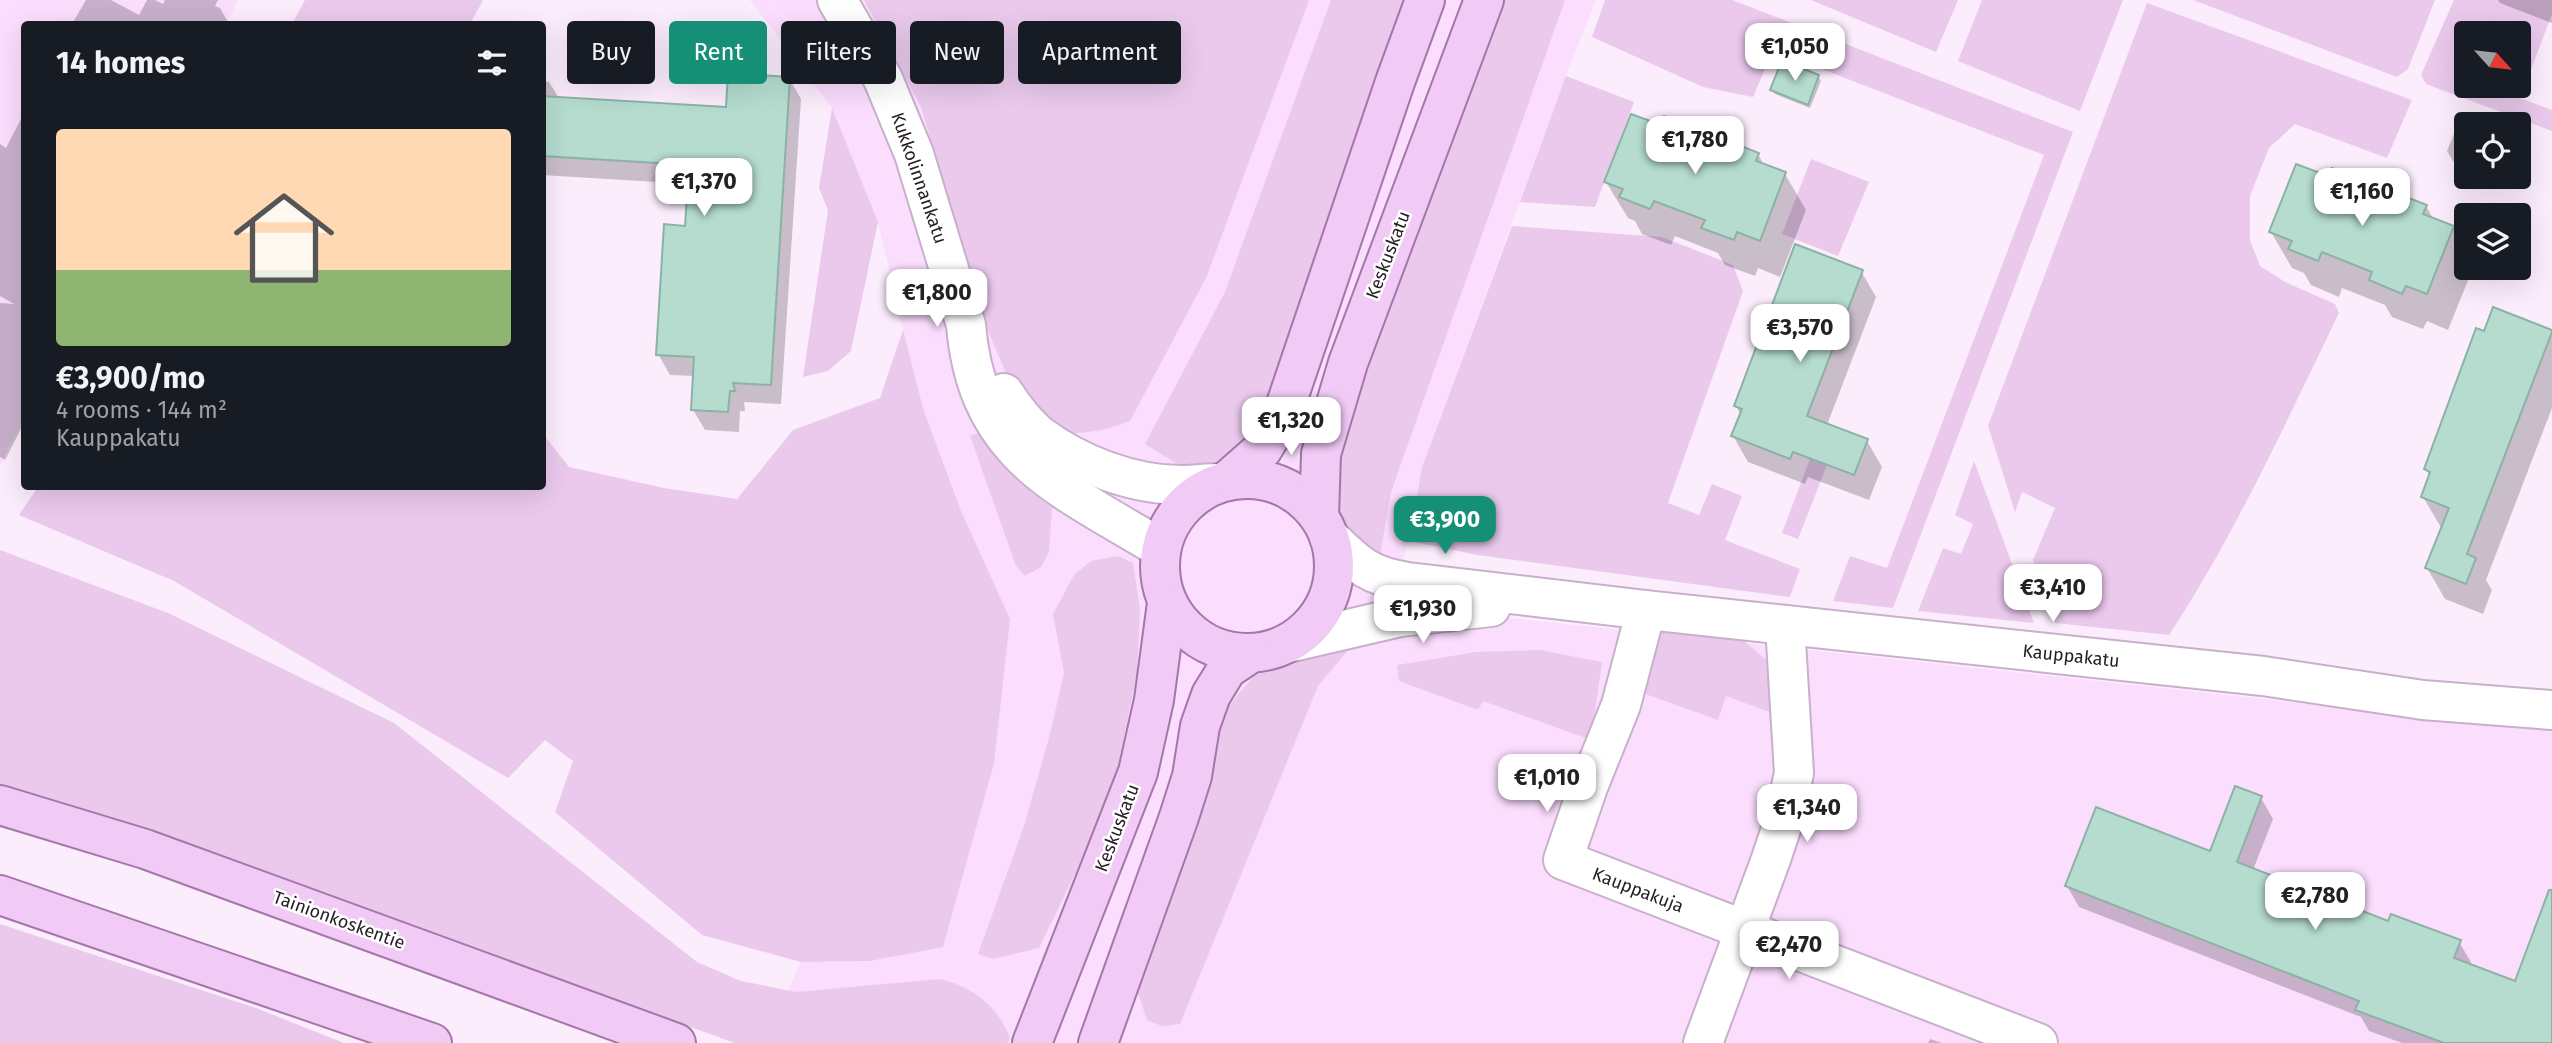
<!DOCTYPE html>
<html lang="en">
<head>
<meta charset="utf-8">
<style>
  :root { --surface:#171b24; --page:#20242c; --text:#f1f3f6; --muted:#9ea1a6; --accent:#159076 }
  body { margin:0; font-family:"Fira Sans",sans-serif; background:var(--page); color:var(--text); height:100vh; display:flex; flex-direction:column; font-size:26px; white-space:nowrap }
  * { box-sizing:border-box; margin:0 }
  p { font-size:23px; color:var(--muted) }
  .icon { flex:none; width:38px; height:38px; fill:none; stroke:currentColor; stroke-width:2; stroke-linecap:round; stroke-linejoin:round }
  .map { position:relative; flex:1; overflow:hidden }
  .drawer { position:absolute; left:21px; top:21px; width:525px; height:469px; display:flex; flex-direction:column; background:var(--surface); border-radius:7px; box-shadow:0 7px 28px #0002 }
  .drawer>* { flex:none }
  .hud { position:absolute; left:567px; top:21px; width:665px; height:63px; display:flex; gap:14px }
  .needle { width:46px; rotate:117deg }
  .tools { position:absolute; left:2454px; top:21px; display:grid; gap:14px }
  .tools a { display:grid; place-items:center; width:77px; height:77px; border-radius:7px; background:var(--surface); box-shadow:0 7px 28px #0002; font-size:35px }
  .price { position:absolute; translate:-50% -60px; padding:0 16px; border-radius:14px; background:#fff; color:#222; font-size:23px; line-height:46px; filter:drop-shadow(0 2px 4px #0008) }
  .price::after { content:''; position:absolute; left:50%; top:42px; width:21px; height:16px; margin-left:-10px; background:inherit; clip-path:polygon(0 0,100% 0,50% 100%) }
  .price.active { background:var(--accent); color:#fff }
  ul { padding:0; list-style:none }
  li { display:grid; align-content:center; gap:14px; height:371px; padding:0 35px }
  li span { display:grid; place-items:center; height:217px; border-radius:7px; color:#555 }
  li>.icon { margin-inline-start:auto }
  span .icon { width:126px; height:126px; fill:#fffc; stroke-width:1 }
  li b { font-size:30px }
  h2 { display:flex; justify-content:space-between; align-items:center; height:84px; padding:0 35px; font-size:30px }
  .tag { padding:0 24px; border-radius:7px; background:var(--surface); box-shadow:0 7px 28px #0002; font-size:24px; line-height:63px }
  .tag.active { background:var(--accent); color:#fff }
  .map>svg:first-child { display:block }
</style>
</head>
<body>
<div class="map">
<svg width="2552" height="1043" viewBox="0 0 2552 1043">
  <rect width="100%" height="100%" fill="#fcedfd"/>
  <g fill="#fbddfe">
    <polygon points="0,0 238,0 226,24 24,24 24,417 0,465"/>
    <polygon points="750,0 1596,0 1566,76 1422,467 1409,541 1389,605 2552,730 2552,1043 764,1043 801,962 870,961 961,511 923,408 903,330 878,222 832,108"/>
  </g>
  <g fill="#eac9ed" fill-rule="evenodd">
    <polygon points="305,0 483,0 470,24 292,24"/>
    <polygon points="864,0 1309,0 1206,278 1130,421 1103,430 1070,434 1044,415 1005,371 987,328 921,107"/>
    <polygon points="1331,0 1412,0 1270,413 1228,460 1210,468 1185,469 1145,444 1225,292"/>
    <path d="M1497,0H1565L1391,492L1379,561C1370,554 1357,546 1350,537C1323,500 1337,457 1345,417Z"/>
    <polygon points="1605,0 1732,0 2073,132 1893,608 1833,601 1850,556 1887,568 2044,155 1773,50 1753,97 1703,87 1592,37"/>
    <polygon points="1811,0 1958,0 1936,52"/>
    <polygon points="1982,0 2123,0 2080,111 1958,61"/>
    <polygon points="2193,0 2435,0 2408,69 2397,77"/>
    <path d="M2454,0H2552V14L2520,98L2552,110V131L2426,84L2421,75ZM2466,33H2518V86H2466Z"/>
    <path d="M2147,3L2412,100L2387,158L2295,124L2269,148L2250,196V240L2260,266L2285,282L2335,304L2339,313C2286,422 2236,533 2169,635L2055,623L2033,560L2055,508L2022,492L2015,512L1988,426Z"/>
    <polygon points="1566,76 1634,102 1595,207 1520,202"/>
    <polygon points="832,108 878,222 851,351 828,371 803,377 828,210 819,188"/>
    <polygon points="1811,159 1869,182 1838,256 1782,234"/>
    <polygon points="1512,226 1662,237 1733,265 1743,291 1668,503 1699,515 1712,484 1742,496 1725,540 1800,569 1790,597 1478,555 1409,541 1422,467"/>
    <polygon points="903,330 923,408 961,511 1010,619 994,763 943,947 870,961 801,962 702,935 555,812 573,761 545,740 508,778 174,581 19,515 38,487 542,486 543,434 569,467 664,488 737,499 793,430 880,398"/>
    <polygon points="983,431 1011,474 1052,508 1049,552 1041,567 1025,576 1016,566 970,436"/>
    <polygon points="1812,453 1829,460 1798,539 1782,533"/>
    <polygon points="1974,461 2034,623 1918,611 1943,548 1961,554 1973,524 1955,515"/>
    <path d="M0,550L168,613L394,723L697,962L741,981L796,992L940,979C973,987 998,1006 1010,1038L1007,1043H735L163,837L0,785Z"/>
    <polygon points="1118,556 1133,563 1140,610 1137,674 1117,770 1091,841 1039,948 993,959 978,954 1024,826 1050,734 1064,673 1053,614 1074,575 1091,561"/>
    <polygon points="1663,630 1742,639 1772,665 1780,716 1726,696 1718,720 1637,691 1645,652"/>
    <polygon points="1348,650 1318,686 1180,1024 1162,1026 1147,1020 1137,990 1223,712 1254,676 1290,661"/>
    <polygon points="1540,650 1602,662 1591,740 1483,701 1478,710 1399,681 1397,665 1476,652"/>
    <polygon points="0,924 256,1008 344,1043 0,1043"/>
  </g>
  <g fill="#0003">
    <polygon points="86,0 111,0 139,15 147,0 155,0 163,4 165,0 218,0 215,6 220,8 229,24 72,24"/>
    <polygon points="2498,0 2552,0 2552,23 2500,3"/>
    <polygon points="1818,76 1821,81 1810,108 1775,94 1772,90"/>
    <polygon points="789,78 801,99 781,404 744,402 745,411 740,411 739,432 705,430 693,410 695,376 670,375 658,354 687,228 689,184 542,175 542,81 549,82 559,98 728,109"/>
    <polygon points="24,113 24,423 5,460 0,457 0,303 14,304 0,296 0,144 6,148"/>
    <polygon points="2457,126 2466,129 2466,166 2453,161 2447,151"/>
    <polygon points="1662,127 1758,154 1765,167 1785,174 1806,210 1780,277 1758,268 1755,276 1725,265 1718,253 1675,236 1671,245 1642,234 1635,221 1628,218 1606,182"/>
    <polygon points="2329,178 2426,206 2434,220 2453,227 2466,249 2466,268 2473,268 2448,330 2427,321 2423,329 2392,317 2385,305 2342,288 2339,297 2311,285 2304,273 2292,268 2271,232"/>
    <polygon points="1861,271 1876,297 1827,425 1867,441 1882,467 1869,500 1808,477 1805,484 1748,462 1733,436 1741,415 1736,406"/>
    <polygon points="2552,332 2552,408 2486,580 2492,590 2483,614 2445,599 2427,568 2442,529 2423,497 2430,477 2426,469 2485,334"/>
    <polygon points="2261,798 2273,819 2253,870 2389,923 2459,942 2471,962 2470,966 2516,983 2552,895 2552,1043 2402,1043 2369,1031 2361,1017 2079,907 2067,886 2211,854"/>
    <polygon points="1930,1039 1942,1043 1928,1043"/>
  </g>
  <g fill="#b5dccf" stroke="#8cb2a5" stroke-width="2">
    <polygon points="1782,60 1819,75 1808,105 1770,90"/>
    <polygon points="728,73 790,77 771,385 733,383 735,391 730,391 728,412 691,410 694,357 656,355 664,224 685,226 689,165 542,156 542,96 726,107"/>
    <polygon points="1631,114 1661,125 1664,116 1759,153 1756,161 1786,172 1760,241 1737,232 1734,240 1701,228 1705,220 1654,201 1650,209 1619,197 1623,189 1604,182"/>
    <polygon points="2296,164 2328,176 2332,168 2427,205 2423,214 2454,226 2427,294 2406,286 2402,294 2369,280 2372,272 2322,252 2318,261 2288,249 2292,241 2269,232"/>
    <polygon points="1795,244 1863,270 1807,416 1868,439 1854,475 1793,452 1790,459 1731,436 1742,409 1734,406"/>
    <polygon points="2493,307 2552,330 2552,332 2467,554 2476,558 2466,584 2425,568 2449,508 2421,497 2430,472 2424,469 2476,328 2484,331"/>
    <polygon points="2235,786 2262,796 2237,862 2388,921 2391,914 2461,940 2454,958 2515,981 2549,890 2552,890 2552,1043 2444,1043 2355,1010 2359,1001 2065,886 2096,807 2210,851"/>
  </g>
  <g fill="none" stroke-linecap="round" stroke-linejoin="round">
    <g stroke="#c8b0cb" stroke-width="42">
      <g id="minor">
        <path d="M837,0L883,79L914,154L966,325C977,457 1060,487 1160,548"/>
        <path d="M1004,393C1013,407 1026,424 1039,435C1078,464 1132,485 1181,485C1194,485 1207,483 1219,483"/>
        <path d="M1329,537C1357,564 1368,576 1408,582L1646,610L2263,676L2423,700L2552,710"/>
        <polyline points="1646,610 1621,705 1588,787 1563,860 2038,1043"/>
        <polyline points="1288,643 1400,617 1491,607"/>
        <polyline points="1703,1043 1771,859 1784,820 1794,773 1785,625"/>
      </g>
    </g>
    <g stroke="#a476a9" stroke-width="42">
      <g id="major">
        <circle cx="1247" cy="566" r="87"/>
        <polyline points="1229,479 1262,450 1281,419 1395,82 1425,0"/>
        <polyline points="1319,516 1321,454 1348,363 1484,0"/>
        <polyline points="0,805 145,849 676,1043"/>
        <polyline points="0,895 432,1043"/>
        <polyline points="1032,1043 1138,772 1154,700 1167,603"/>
        <polyline points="1098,1043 1179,817 1192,776 1200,726 1211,695 1227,669 1251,653"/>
      </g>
    </g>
    <use href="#minor" stroke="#fff" stroke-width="38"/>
    <use href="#major" stroke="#f1caf6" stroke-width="38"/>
  </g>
  <g text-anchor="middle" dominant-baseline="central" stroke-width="5" stroke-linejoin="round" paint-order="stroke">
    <g font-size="18" fill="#251c26" stroke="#fff">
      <text transform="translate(919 178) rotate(71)">Kukkolinnankatu</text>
      <text transform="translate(1388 255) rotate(-69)">Keskuskatu</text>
      <text transform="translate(2071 656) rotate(6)">Kauppakatu</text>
      <text transform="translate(1117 828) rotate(-69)">Keskuskatu</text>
      <text transform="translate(1638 890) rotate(21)">Kauppakuja</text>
      <text transform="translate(339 920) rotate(20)">Tainionkoskentie</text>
    </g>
  </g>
</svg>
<div class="tools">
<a><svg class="needle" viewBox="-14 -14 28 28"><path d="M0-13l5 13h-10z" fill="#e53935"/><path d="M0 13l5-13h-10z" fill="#9ea1a6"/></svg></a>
<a><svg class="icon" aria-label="locate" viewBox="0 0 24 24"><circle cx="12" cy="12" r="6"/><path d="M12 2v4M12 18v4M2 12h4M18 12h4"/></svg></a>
<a><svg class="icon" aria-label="layers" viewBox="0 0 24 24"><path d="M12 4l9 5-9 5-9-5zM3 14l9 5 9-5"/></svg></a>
</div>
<b class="price" style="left:1795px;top:83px">€1,050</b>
<b class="price" style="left:1695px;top:176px">€1,780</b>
<b class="price" style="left:704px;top:218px">€1,370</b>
<b class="price" style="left:2362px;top:228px">€1,160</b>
<b class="price" style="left:937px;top:329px">€1,800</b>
<b class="price" style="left:1800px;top:364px">€3,570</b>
<b class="price" style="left:1291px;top:457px">€1,320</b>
<b class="price active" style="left:1445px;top:556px">€3,900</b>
<b class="price" style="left:2053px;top:624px">€3,410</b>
<b class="price" style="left:1423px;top:645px">€1,930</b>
<b class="price" style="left:1547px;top:814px">€1,010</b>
<b class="price" style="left:1807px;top:844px">€1,340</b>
<b class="price" style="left:2315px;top:932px">€2,780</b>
<b class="price" style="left:1789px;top:981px">€2,470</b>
<div class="hud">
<a class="tag">Buy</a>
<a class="tag active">Rent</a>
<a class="tag">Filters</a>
<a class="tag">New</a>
<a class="tag">Apartment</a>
</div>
<section class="drawer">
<h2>14 homes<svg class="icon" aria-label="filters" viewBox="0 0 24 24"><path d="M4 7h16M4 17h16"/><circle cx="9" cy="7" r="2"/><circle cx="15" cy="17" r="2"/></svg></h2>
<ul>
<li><span style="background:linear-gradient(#ffd9b3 65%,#8fb573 0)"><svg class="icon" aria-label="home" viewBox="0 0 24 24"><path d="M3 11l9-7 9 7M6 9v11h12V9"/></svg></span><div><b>€3,900/mo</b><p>4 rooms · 144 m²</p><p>Kauppakatu</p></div></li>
</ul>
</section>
</div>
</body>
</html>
